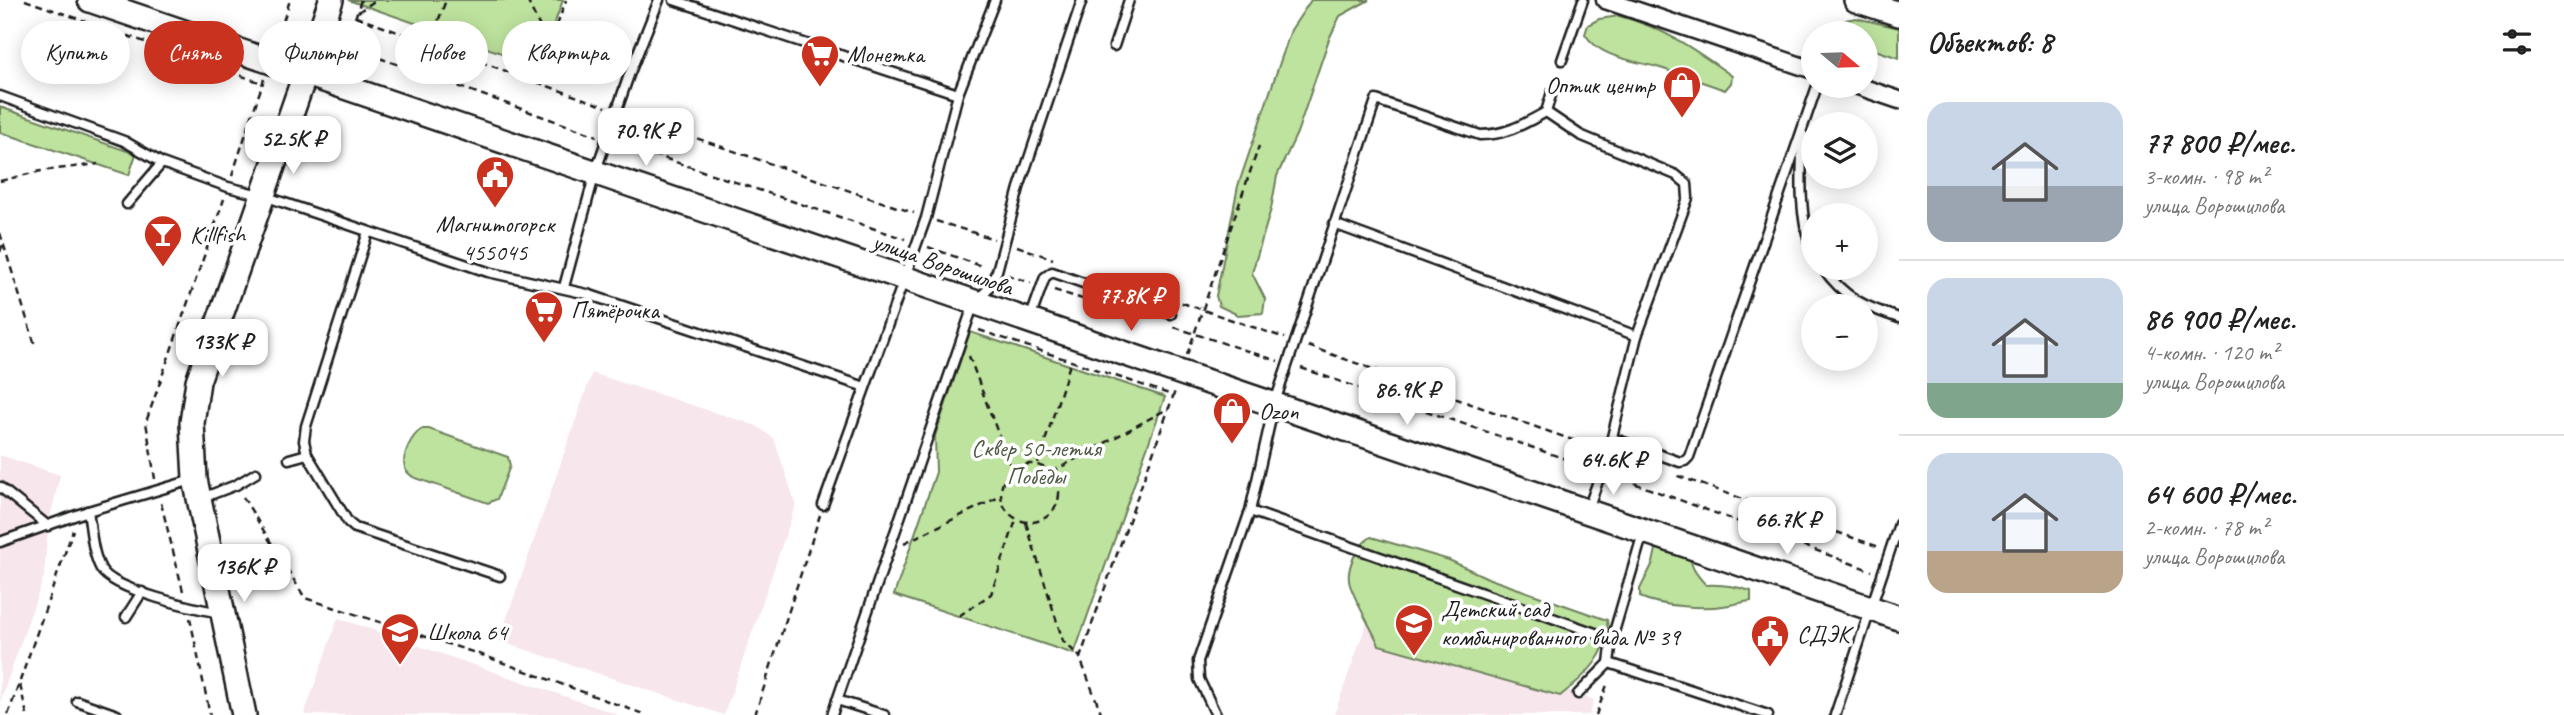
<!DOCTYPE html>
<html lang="ru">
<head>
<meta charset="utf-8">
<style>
  :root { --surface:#fff; --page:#f2f2f2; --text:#222; --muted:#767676; --line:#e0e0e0; --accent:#c8321e }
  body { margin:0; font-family:Caveat,sans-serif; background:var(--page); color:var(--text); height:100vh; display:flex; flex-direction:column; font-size:26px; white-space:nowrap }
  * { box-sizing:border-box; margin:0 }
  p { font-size:23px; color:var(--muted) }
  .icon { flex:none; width:38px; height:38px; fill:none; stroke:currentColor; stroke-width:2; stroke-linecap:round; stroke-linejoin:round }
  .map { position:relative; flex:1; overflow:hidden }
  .details { display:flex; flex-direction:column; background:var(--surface); width:665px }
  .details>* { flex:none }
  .banner { position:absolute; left:21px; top:21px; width:665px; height:63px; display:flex; gap:14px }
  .needle { width:46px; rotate:109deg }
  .buttons { position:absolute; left:1801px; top:21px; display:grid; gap:14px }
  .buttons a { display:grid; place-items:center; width:77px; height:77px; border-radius:50%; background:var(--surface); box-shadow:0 4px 18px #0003; font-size:35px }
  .price { position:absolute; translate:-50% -60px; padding:0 16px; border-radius:14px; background:#fff; color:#222; font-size:23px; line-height:46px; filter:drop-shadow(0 2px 4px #0008) }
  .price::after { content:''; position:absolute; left:50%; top:42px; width:21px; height:16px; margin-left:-10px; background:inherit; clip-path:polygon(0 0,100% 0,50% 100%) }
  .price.on { background:var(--accent); color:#fff }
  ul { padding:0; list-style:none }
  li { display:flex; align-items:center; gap:21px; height:175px; padding:0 28px }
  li+li { border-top:2px solid var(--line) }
  li span { display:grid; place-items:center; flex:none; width:196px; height:140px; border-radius:21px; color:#555 }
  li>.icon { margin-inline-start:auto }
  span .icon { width:84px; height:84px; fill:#fffc; stroke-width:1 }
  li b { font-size:30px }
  h2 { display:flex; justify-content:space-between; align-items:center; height:84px; padding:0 28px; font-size:30px }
  .chip { padding:0 24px; border-radius:32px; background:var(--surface); box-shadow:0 4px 18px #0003; font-size:24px; line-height:63px }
  .chip.on { background:var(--accent); color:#fff }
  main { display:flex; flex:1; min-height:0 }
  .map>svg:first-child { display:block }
</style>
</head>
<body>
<main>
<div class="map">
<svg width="1899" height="715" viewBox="0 0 1899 715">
  <rect width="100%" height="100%" fill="#fff"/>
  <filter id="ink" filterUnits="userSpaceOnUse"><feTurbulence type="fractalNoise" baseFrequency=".0143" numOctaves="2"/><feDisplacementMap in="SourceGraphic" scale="14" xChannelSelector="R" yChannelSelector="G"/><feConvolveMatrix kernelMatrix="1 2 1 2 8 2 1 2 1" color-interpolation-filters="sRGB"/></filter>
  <g filter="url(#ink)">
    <g fill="#f7e6ec">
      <polygon points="592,373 757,426 774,439 796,504 724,715 499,641"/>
      <polygon points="0,455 60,475 48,526 44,576 0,702"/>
      <polygon points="338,618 619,715 304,715"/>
      <polygon points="1368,619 1594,700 1589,715 1334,715"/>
    </g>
    <g fill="#bee39e" stroke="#6d805d" stroke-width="2">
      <polygon points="348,0 563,0 539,66"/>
      <polygon points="1311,0 1369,0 1340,16 1329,39 1297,133 1277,176 1271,209 1252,273 1265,299 1263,313 1238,315 1219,306 1216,296 1238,186 1291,30"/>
      <path d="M1619,16C1665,28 1694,49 1732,76L1731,83L1725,90C1702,82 1680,74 1657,67C1632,60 1600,58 1585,34L1588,25L1599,19Z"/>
      <polygon points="1856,18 1899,28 1899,58 1866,47 1866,33 1841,33 1839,30 1846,20"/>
      <polygon points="0,107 136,154 129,175 0,132"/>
      <polygon points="970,332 1165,397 1074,654 894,595 936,472 935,436"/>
      <path d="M422,429H429L508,457L510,466L497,499L488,503L413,477C409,474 406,472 405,468C401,455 412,435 422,429Z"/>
      <path d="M1371,537L1449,560L1490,579L1607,620C1612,653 1584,677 1560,696L1379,645C1370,625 1357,605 1350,585C1345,569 1357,545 1371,537Z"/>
      <path d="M1658,540L1690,552C1690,567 1696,574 1706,585C1722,584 1735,586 1751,591V601C1742,602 1733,605 1723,606C1702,609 1659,606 1640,597V589L1653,563Z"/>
    </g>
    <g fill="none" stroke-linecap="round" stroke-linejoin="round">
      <g stroke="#1c1c1c" stroke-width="13">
        <g id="lane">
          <polyline points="674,0 958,94"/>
          <polyline points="1114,46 1129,0"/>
          <polyline points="1562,60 1583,0"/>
          <polyline points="0,96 124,141 162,163 228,187 264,196 488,272 587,294 865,387"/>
          <polyline points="1546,112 1552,92"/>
          <path d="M1803,135C1801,173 1798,217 1813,252"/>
          <polyline points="127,204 162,163"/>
          <polyline points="1334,224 1637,336"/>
          <polyline points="368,232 306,426 304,441 307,454 348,522 355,528 500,576"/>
          <path d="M1823,268C1844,298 1865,307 1899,318"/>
          <polyline points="564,287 595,173 629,75 659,0"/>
          <polyline points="1030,319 1045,277 1052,272 1171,314"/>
          <polyline points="1612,438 1680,462 1685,461 1689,457 1817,86"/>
          <polyline points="289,459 307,454"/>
          <polyline points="0,487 48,526"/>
          <polyline points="202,498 236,485 256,473"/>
          <polyline points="823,505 926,218 958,94 995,0"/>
          <path d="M88,511C91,528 92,553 101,569C112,590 197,609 221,613"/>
          <polyline points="1250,511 1612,639 1643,533"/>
          <polyline points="0,542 88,511 192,480"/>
          <polyline points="126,617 142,592"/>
          <polyline points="1609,663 1768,715"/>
          <polyline points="1578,694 1609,663 1612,639"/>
          <polyline points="837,700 884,715"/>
          <polyline points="77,701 117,715"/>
          <polyline points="832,715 974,303 987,290 997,271 1019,188 1082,0"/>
          <path d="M1216,715L1199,679L1198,661L1250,511L1274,405L1376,100L1480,135C1506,135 1524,124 1546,112L1580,135L1676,175L1687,184L1688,198L1637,336L1608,453L1588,509"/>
          <polyline points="1835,715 1899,524"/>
        </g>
      </g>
      <g stroke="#1c1c1c" stroke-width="21">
        <g id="street">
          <polyline points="1605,0 1813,70"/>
          <polyline points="1858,86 1899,100"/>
        </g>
      </g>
      <g stroke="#1c1c1c" stroke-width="28">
        <g id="secondary">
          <polyline points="90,0 1899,618"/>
          <polyline points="1856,0 1899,14"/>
          <polyline points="244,715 195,479 192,423 198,381 331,0"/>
        </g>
      </g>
      <g stroke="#1c1c1c" stroke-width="2.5" stroke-dasharray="7 5" stroke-linecap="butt">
        <polyline points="25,0 262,83"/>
        <polyline points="361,0 346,46 597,136"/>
        <polyline points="527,0 549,46 616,70"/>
        <polyline points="358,12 376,0"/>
        <polyline points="356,17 606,107"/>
        <polyline points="276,43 290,0"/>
        <polyline points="430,43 446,0"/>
        <polyline points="537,82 566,0"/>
        <polyline points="629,115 914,213"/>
        <polyline points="619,143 905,239"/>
        <polyline points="232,176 264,79"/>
        <polyline points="0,181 41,171 98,164"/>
        <polyline points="936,221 994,239"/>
        <polyline points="0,233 35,345"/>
        <polyline points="1017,246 1053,259"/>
        <polyline points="928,247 984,267"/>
        <polyline points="0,252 3,243"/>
        <polyline points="1007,275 1031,283"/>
        <polyline points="1054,290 1111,308"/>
        <polyline points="1159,295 1285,338"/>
        <polyline points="1174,327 1278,361"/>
        <polyline points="979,330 1172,395"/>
        <polyline points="1308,346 1595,448"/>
        <polyline points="1187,355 1259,146"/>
        <polyline points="969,356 1011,468"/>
        <polyline points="1301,368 1589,467"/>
        <polyline points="1618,456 1658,469"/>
        <polyline points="1038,463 1071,361"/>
        <circle cx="1030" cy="493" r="29"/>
        <polyline points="1052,472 1169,408"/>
        <polyline points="1612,475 1872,571"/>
        <polyline points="1678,476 1879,547"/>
        <polyline points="155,479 146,422 224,199"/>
        <polyline points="243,497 305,598 482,655 646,715"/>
        <polyline points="161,503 183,591"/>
        <polyline points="1026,523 1063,641 1080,657"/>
        <polyline points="904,543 999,497"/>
        <polyline points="959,616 991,594 1016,520"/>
        <polyline points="190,618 210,715"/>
        <polyline points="20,685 27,715"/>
        <polyline points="8,715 73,530"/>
        <polyline points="755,715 820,515"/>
        <polyline points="1102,715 1080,658 1175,391"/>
        <polyline points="1596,715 1607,685"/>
      </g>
      <use href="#lane" stroke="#fff" stroke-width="8"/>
      <use href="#street" stroke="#fff" stroke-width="16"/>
      <use href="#secondary" stroke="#fff" stroke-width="23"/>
    </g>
  </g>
  <defs>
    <g id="supermarket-pin" transform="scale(2.0125)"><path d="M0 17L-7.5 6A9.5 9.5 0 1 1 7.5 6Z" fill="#c8321e" stroke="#fff"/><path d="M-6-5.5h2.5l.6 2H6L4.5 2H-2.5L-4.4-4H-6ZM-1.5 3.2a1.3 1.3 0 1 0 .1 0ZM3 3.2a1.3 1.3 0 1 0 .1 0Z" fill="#fff"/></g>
    <g id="shop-pin" transform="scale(2.0125)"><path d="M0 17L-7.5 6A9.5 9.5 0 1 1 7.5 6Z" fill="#c8321e" stroke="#fff"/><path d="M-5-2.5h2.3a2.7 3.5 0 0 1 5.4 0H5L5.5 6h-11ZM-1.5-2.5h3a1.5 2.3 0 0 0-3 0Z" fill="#fff"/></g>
    <g id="civic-pin" transform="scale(2.0125)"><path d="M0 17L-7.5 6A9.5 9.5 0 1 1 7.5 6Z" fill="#c8321e" stroke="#fff"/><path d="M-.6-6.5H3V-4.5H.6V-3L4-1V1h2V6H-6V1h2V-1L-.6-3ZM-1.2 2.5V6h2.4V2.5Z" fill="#fff"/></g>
    <g id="bar-pin" transform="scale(2.0125)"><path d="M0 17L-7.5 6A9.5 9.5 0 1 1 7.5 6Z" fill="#c8321e" stroke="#fff"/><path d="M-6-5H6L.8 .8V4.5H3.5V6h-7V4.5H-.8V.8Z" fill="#fff"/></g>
    <g id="school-pin" transform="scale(2.0125)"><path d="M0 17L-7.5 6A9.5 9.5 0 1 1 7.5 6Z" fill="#c8321e" stroke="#fff"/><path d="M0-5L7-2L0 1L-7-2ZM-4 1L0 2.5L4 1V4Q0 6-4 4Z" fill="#fff"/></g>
  </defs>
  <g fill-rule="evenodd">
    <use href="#supermarket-pin" x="820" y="54"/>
    <use href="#shop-pin" x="1682" y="85"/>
    <use href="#civic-pin" x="495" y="175"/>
    <use href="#bar-pin" x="163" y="234"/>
    <use href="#supermarket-pin" x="544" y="310"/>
    <use href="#shop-pin" x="1232" y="411"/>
    <use href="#school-pin" x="1414" y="623"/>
    <use href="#school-pin" x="400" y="632"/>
    <use href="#civic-pin" x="1770" y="634"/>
  </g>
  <g text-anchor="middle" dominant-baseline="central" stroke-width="7" stroke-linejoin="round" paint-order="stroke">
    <g font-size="24" fill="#1c1c1c" stroke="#fff" text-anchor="start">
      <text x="847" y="54">Монетка</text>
      <text x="1655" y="85" text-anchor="end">Оптик центр</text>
      <text x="495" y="224" text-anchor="middle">Магнитогорск<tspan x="495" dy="28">455045</tspan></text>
      <text x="190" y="234">Killfish</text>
      <text x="571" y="310">Пятёрочка</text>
      <text x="1259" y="411">Ozon</text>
      <text x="1441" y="609">Детский сад<tspan x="1441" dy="28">комбинированного вида № 39</tspan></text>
      <text x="427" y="632">Школа 64</text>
      <text x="1797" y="634">СДЭК</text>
    </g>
    <g font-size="24" fill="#1c1c1c" stroke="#fff">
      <text transform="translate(943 264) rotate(19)">улица Ворошилова</text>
    </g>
    <g font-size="24" fill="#4d5843" stroke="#fff">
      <text x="1036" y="448">Сквер 50-летия<tspan x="1036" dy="28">Победы</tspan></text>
    </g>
  </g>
</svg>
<div class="buttons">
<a><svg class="needle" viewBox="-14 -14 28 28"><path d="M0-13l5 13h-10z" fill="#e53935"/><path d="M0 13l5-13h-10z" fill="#767676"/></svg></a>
<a><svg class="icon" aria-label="layers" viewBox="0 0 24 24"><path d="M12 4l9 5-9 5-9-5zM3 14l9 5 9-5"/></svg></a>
<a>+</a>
<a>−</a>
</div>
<b class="price" style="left:646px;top:168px">70.9K ₽</b>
<b class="price" style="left:293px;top:176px">52.5K ₽</b>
<b class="price on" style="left:1131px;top:333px">77.8K ₽</b>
<b class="price" style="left:222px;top:379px">133K ₽</b>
<b class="price" style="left:1407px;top:427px">86.9K ₽</b>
<b class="price" style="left:1613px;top:497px">64.6K ₽</b>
<b class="price" style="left:1787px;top:557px">66.7K ₽</b>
<b class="price" style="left:244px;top:604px">136K ₽</b>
<div class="banner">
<a class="chip">Купить</a>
<a class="chip on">Снять</a>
<a class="chip">Фильтры</a>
<a class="chip">Новое</a>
<a class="chip">Квартира</a>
</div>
</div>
<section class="details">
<h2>Объектов: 8<svg class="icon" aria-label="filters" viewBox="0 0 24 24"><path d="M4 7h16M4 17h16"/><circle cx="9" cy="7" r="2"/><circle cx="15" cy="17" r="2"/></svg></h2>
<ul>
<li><span style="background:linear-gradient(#c9d6e8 60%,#9aa5b1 0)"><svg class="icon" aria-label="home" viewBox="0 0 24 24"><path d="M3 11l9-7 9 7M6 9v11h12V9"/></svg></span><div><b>77 800 ₽/мес.</b><p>3-комн. · 98 m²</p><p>улица Ворошилова</p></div></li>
<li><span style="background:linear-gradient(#c9d6e8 75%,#7fa58c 0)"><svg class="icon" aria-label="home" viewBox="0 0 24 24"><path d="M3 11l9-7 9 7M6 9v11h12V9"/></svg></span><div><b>86 900 ₽/мес.</b><p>4-комн. · 120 m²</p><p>улица Ворошилова</p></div></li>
<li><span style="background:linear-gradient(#c9d6e8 70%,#b9a48a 0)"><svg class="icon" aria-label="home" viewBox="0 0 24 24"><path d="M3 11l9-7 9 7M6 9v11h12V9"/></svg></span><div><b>64 600 ₽/мес.</b><p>2-комн. · 78 m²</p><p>улица Ворошилова</p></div></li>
</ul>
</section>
</main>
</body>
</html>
